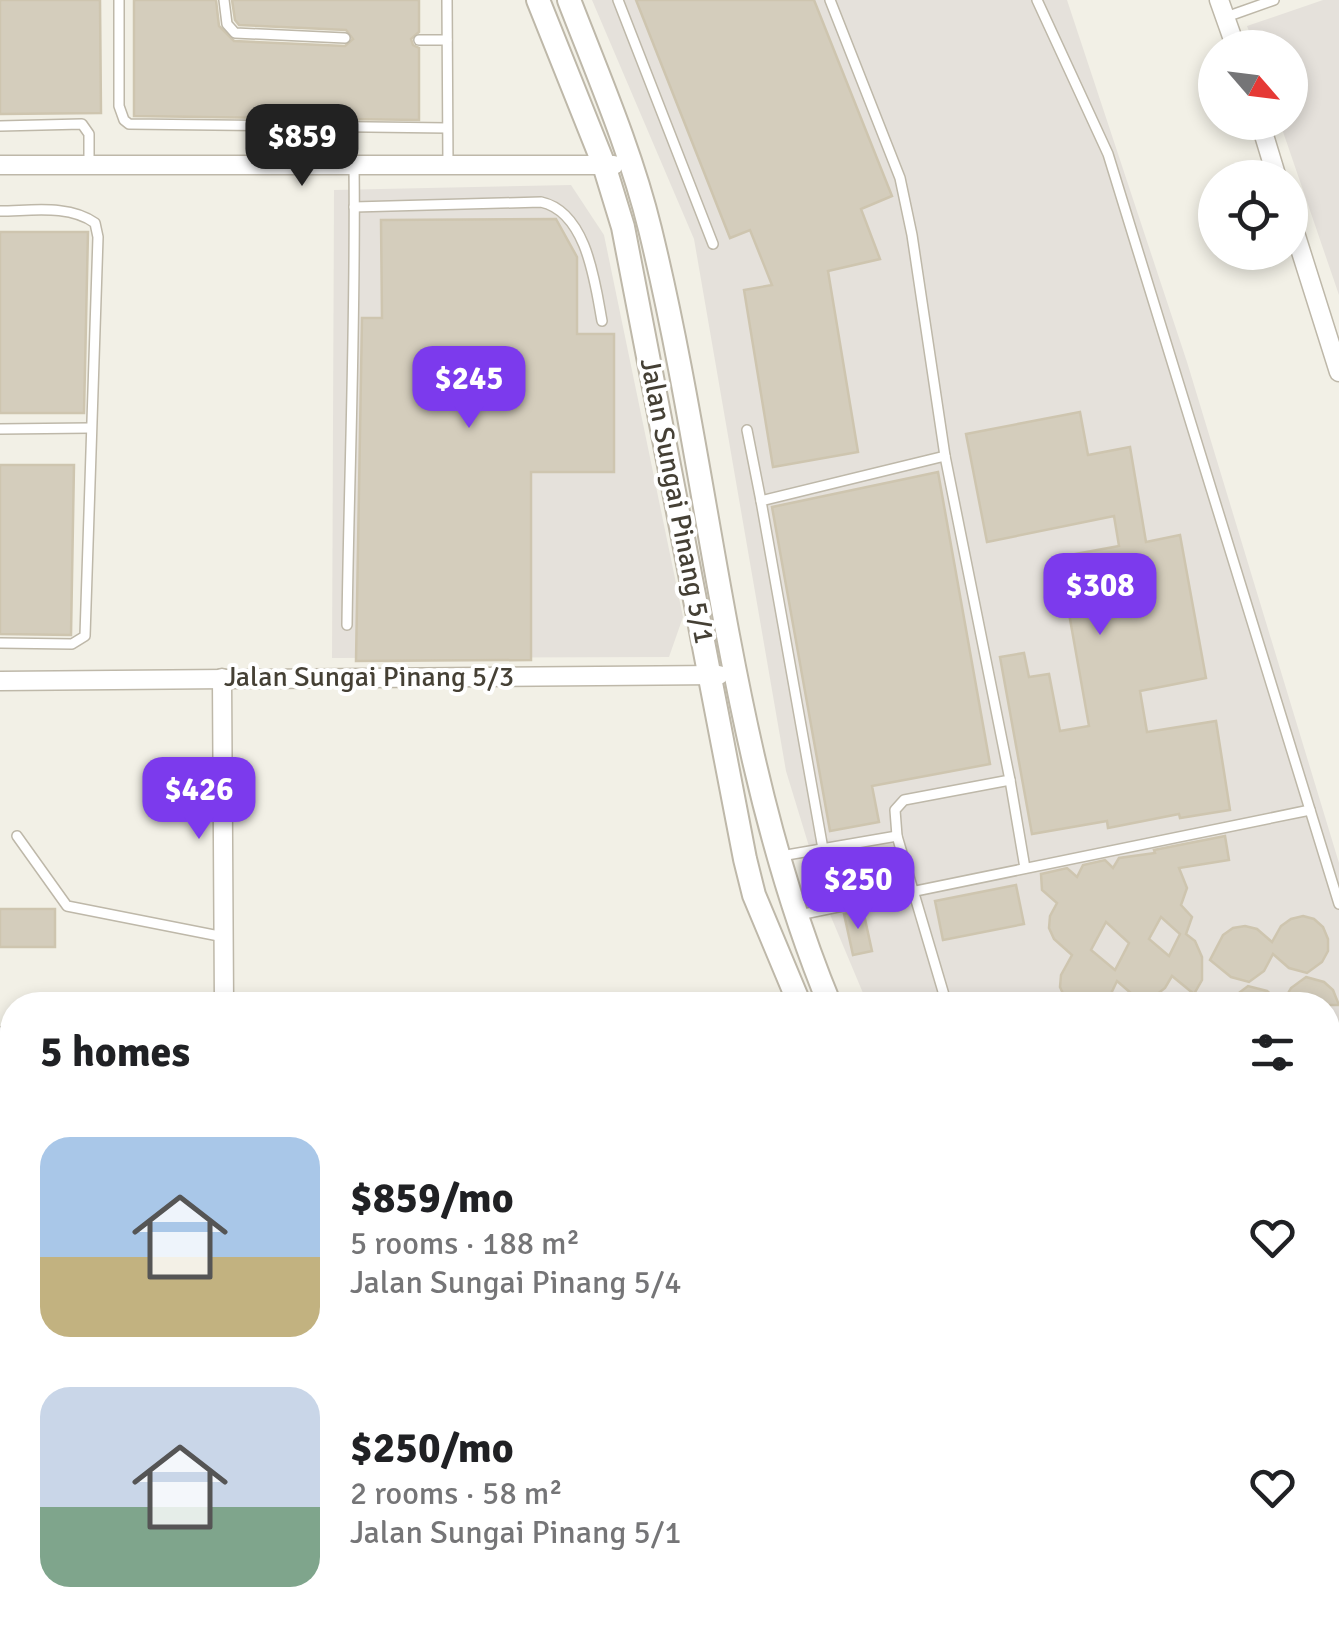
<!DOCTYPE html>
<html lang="en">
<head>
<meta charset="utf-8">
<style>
  :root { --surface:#fff; --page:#f2f2f2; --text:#202124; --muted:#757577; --accent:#7c3aed }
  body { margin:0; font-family:Signika,sans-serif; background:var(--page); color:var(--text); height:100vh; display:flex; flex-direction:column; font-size:38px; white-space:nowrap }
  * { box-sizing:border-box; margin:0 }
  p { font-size:32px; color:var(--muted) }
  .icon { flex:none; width:55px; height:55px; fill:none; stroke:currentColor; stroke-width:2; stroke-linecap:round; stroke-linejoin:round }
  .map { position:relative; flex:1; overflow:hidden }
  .drawer { position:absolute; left:0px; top:992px; width:1340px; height:642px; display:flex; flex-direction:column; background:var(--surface); border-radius:40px 40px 0 0; box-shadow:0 5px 15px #0003 }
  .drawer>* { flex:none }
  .needle { width:65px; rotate:118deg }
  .fabs { position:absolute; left:1198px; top:30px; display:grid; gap:20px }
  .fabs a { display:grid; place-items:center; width:110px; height:110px; border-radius:50%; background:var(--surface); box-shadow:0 5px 15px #0003; font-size:50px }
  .price { position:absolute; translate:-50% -85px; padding:0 22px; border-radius:20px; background:var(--accent); color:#fff; font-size:32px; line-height:65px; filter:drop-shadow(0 2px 5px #0008) }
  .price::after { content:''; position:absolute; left:50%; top:60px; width:30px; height:22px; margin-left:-15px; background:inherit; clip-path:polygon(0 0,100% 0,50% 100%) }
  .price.current { background:#222; color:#fff }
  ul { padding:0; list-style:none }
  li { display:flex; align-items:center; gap:30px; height:250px; padding:0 40px }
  li span { display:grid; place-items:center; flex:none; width:280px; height:200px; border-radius:30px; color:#555 }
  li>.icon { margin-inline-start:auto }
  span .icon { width:120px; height:120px; fill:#fffc; stroke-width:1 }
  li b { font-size:42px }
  h2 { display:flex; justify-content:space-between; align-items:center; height:120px; padding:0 40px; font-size:42px }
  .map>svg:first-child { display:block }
</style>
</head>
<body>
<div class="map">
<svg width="1339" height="1633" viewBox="0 0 1339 1633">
  <rect width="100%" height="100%" fill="#f2f0e6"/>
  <g fill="#e5e1db">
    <polygon points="592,0 1067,0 1187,362 1339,863 1339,1064 1328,1066 1328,1005 868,1005 829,912 786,771 694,239"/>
    <polygon points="1323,0 1339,0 1339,295 1280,123 1290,122 1290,48 1255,47 1247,26"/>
    <polygon points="571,185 604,235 683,617 669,657 332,658 334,190"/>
  </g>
  <g fill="#d4cdbc" stroke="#cec5af" stroke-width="2.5" fill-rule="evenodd">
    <polygon points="0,0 100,0 101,113 0,114"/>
    <polygon points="134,0 216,0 219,26 234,41 345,46 353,39 346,30 239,25 235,20 232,0 419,0 419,32 411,39 413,45 419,48 419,120 134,116"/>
    <polygon points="636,0 814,0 892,196 861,209 880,259 828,271 858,452 773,467 744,290 772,285 750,230 730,238"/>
    <polygon points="556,219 577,257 577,334 614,334 614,472 531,472 531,660 356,661 362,318 382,318 381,220"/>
    <polygon points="0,232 88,232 84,413 0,413"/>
    <polygon points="1080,412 1088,455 1130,447 1146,542 1180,535 1206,678 1140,691 1147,732 1216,721 1230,810 1180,818 1179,814 1108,828 1107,821 1032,834 1000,657 1024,653 1029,677 1049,674 1060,731 1089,726 1059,557 1119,546 1114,516 987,542 966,434"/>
    <polygon points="0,465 74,465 71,635 0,634"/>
    <polygon points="938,472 990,764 872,786 879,822 830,831 772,507"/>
    <path d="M1225,836L1229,860L1179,868L1187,888L1181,905L1192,917L1186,934L1195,941L1202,957V980L1194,994L1172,976L1165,988L1156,995L1144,997L1132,994L1117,981L1108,1000L1100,1005H1073L1065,998L1060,987L1061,975L1072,955L1054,939L1049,928L1050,916L1057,903L1042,890L1041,874L1067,868L1077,877L1083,865L1105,860L1113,868L1119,858L1155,853L1154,850ZM1161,917L1180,934L1169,956L1149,939ZM1106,922L1129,943L1115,970L1091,950Z"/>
    <polygon points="849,855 879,857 882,876 859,887 860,894 843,898 836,857"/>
    <polygon points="1016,885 1024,924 943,940 935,901"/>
    <rect x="0" y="909" width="55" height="38"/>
    <polygon points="863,910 872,951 853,955 844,914"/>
    <polygon points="1303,916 1314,919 1323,927 1328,939 1328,951 1322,962 1307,973 1289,968 1273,954 1264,971 1249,982 1231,977 1210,960 1223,935 1233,928 1245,926 1257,929 1272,942 1281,926 1291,919"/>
    <polygon points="1306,977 1324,982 1333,990 1339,1005 1223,1005 1248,986 1267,991 1282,1004 1291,988"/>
    <rect x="0" y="1080" width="12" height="367"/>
  </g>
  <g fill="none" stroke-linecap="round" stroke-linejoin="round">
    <g stroke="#beb8a9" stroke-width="12">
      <g id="service">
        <polyline points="119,0 119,106 124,120 129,124 447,128"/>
        <polyline points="224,0 227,24 235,33 345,38"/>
        <polyline points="447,0 448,165"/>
        <polyline points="618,0 713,244"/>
        <polyline points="830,0 900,178 912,235 945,456 1010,780 904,800 895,810 897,836 947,1005"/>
        <polyline points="1037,0 1108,154 1339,904"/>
        <polyline points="1226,17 1274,0"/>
        <polyline points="419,40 447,40"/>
        <polyline points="0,126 82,124 89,134 89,165"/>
        <path d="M354,207L541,202C587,212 595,283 602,321"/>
        <path d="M0,211C30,211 69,204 95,223L98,237L85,636L72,644L0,643"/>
        <polyline points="0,429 90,428"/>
        <polyline points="747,430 761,501"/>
        <path d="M347,625C349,472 356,318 354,165"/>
        <polyline points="1010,780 1025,868"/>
        <polyline points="17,836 67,906 224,937"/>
        <polyline points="823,849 761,501 945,456"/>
        <polyline points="781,856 897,836"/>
        <polyline points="799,915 1310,810"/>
        <polyline points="0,1032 12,1031"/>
        <polyline points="1328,1055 1339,1053"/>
        <polyline points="0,1465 12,1469"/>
        <polyline points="584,1622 584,1633"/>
        <polyline points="873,1622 873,1633"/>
      </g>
    </g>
    <g stroke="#beb8a9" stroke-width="21">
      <g id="minor">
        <polyline points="1219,0 1236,48"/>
        <polyline points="1260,122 1277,178"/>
        <polyline points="0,165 614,165"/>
        <polyline points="1290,217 1339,372"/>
        <polyline points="222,678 224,1005"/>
        <polyline points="0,681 719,675"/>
        <polyline points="0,1511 12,1517"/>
      </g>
    </g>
    <g stroke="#beb8a9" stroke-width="26">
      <g id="tertiary">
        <polyline points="538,0 604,165 623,227 745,859 754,895 800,1005"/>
        <path d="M569,0C598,75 631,151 650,229C713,486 728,760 830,1005"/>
        <polyline points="0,1573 12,1579"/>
        <polyline points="0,1611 12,1618"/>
        <polyline points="22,1622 42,1633"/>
        <polyline points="95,1622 115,1633"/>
        <polyline points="931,1622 931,1633"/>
        <polyline points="957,1622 957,1633"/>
      </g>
    </g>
    <use href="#service" stroke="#fff" stroke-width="9"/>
    <use href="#minor" stroke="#fff" stroke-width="18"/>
    <use href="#tertiary" stroke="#fff" stroke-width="22"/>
  </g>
  <g text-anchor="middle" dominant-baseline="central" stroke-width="8" stroke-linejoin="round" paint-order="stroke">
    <g font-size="28" fill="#454035" stroke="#fff">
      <text transform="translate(677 501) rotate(79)">Jalan Sungai Pinang 5/1</text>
      <text x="369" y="677">Jalan Sungai Pinang 5/3</text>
    </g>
  </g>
</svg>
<div class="fabs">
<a><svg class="needle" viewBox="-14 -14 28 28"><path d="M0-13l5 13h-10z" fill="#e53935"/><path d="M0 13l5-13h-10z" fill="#757577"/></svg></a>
<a><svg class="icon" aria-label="locate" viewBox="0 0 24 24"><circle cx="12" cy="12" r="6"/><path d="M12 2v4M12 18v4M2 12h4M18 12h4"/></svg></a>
</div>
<b class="price current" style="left:302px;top:189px">$859</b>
<b class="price" style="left:469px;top:431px">$245</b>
<b class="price" style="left:1100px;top:638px">$308</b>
<b class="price" style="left:199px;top:842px">$426</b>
<b class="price" style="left:858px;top:932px">$250</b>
<section class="drawer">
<h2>5 homes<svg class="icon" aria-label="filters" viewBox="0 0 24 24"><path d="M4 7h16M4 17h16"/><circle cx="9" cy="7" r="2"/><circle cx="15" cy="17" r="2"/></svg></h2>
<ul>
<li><span style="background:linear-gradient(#a9c7e8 60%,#c2b280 0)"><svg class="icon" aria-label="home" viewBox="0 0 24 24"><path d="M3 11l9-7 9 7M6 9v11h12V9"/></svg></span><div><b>$859/mo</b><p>5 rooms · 188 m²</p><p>Jalan Sungai Pinang 5/4</p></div><svg class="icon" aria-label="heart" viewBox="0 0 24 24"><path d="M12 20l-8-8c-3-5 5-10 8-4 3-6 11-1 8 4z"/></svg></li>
<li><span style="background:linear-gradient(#c9d6e8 60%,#7fa58c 0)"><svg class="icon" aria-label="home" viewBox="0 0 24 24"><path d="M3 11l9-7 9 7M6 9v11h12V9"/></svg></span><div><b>$250/mo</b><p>2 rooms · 58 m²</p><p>Jalan Sungai Pinang 5/1</p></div><svg class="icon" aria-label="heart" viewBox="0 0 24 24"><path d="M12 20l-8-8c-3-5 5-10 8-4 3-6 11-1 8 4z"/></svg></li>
</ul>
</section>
</div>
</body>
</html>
